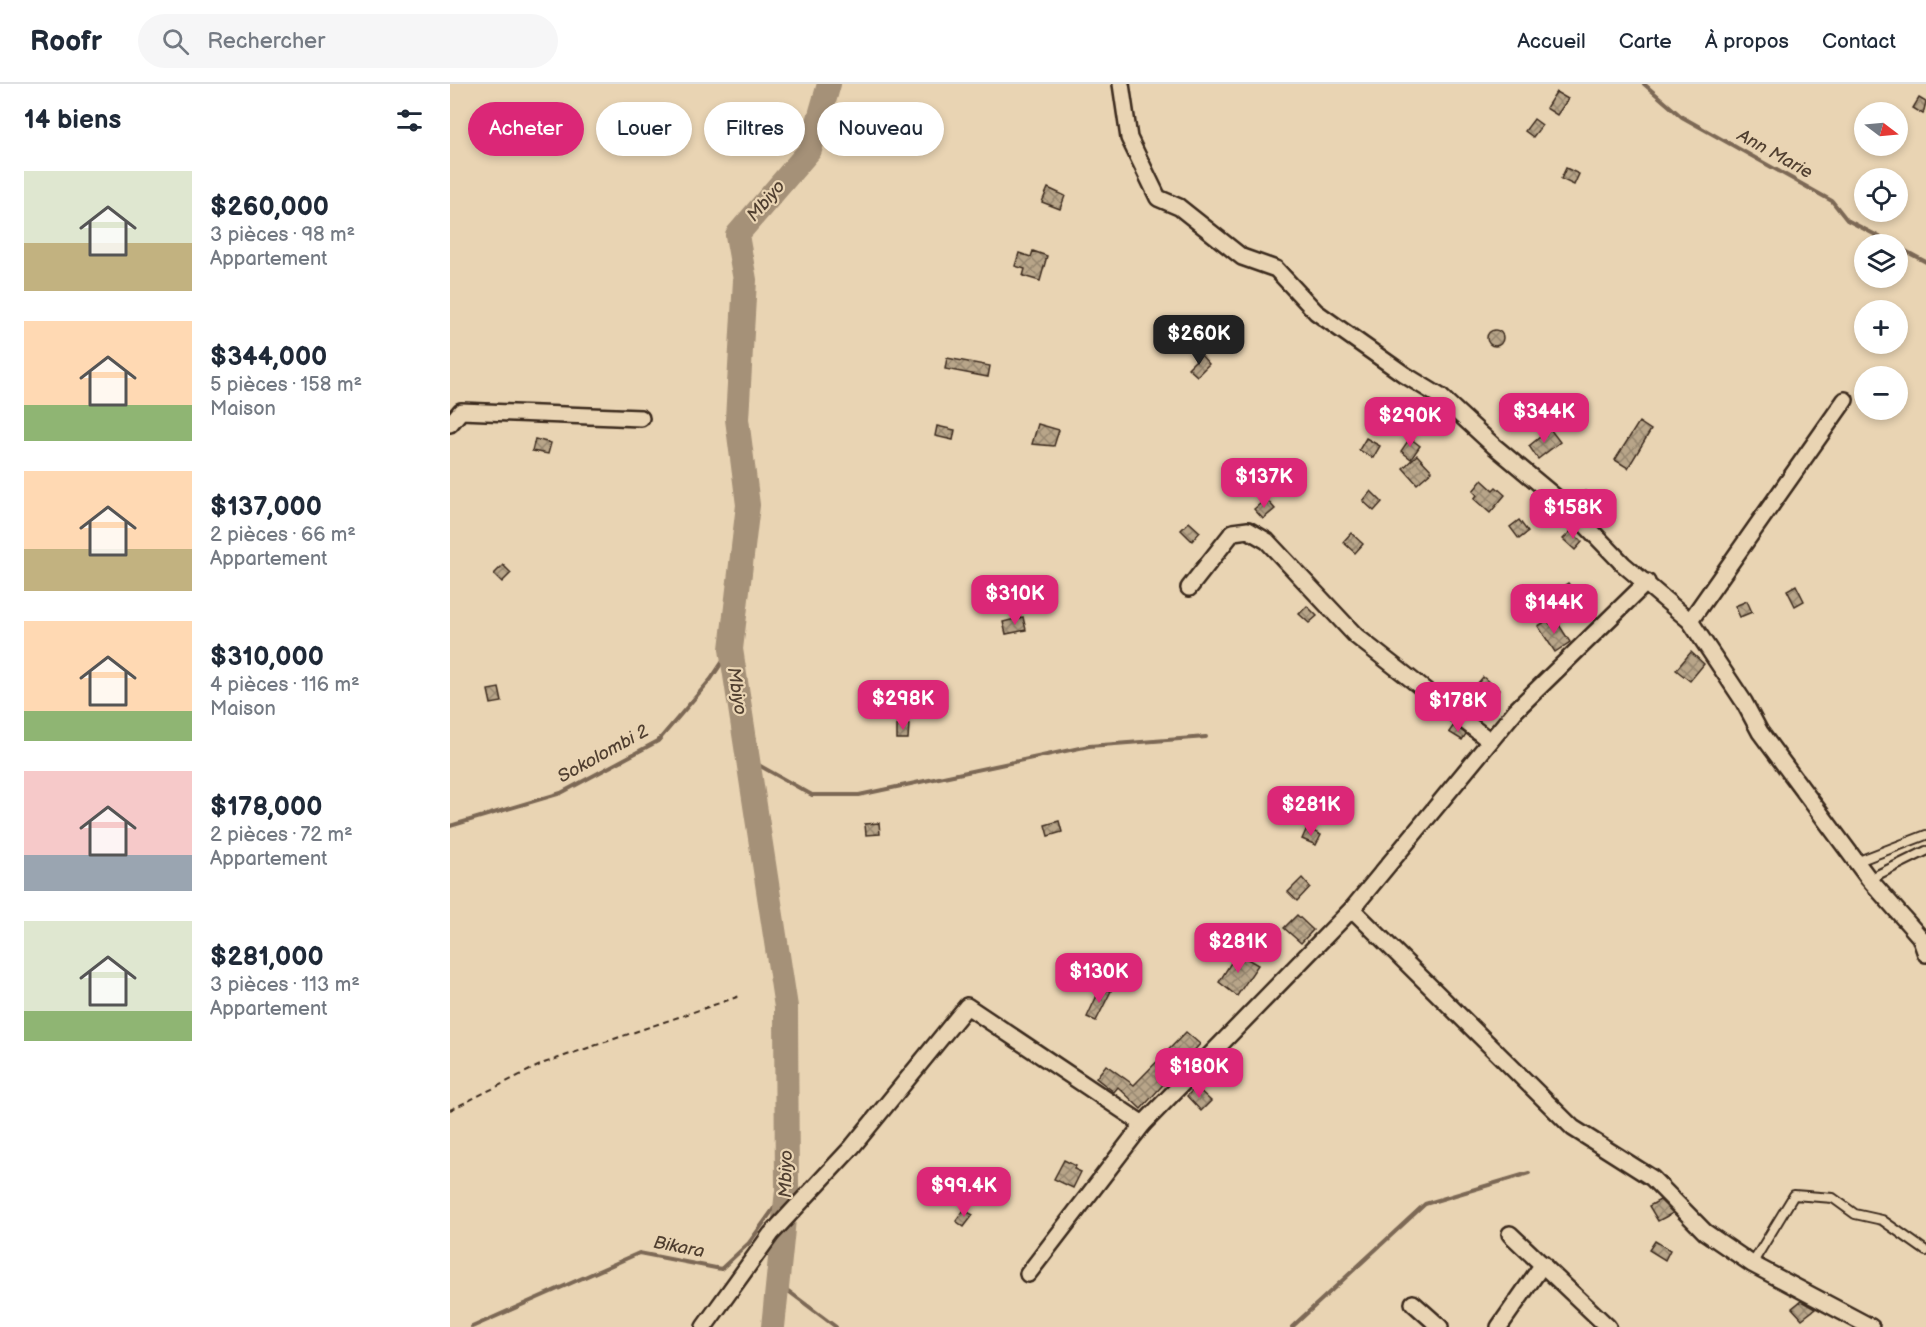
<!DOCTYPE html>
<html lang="fr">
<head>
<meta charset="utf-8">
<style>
  :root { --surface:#fff; --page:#f6f6f7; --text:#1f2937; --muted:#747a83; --line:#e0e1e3; --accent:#db2777 }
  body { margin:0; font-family:"Balsamiq Sans",sans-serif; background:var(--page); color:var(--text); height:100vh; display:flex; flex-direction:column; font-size:22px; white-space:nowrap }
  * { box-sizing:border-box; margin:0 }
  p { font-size:20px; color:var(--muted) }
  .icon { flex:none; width:33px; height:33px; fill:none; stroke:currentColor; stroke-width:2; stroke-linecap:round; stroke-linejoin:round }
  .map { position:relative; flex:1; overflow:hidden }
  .panel { display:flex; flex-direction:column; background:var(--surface); width:450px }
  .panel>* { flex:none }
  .top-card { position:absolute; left:18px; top:18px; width:570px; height:54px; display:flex; gap:12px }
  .needle { width:39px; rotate:106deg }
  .controls { position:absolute; left:1404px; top:18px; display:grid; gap:12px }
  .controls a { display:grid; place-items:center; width:54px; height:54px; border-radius:50%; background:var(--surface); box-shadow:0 3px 9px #0003; font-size:30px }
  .price { position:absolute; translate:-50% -51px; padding:0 14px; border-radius:12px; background:var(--accent); color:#fff; font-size:20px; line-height:39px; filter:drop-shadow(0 2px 3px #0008) }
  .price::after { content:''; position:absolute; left:50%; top:36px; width:18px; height:14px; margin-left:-9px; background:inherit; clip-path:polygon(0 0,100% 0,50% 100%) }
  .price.current { background:#222; color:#fff }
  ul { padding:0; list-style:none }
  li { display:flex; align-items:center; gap:18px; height:150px; padding:0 24px }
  li span { display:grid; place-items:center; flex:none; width:168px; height:120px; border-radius:0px; color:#555 }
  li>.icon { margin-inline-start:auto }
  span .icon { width:72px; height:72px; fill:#fffc; stroke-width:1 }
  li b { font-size:26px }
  h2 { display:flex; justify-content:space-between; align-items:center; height:72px; padding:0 24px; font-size:26px }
  .tag { padding:0 21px; border-radius:27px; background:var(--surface); box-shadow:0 3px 9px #0003; font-size:21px; line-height:54px }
  .tag.current { background:var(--accent); color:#fff }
  header { display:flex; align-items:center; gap:36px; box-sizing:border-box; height:84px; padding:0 30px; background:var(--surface); border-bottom:2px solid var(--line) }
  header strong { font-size:28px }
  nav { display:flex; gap:33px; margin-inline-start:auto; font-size:21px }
  .search { width:420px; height:54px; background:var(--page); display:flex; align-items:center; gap:15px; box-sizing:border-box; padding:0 21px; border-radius:33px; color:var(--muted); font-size:22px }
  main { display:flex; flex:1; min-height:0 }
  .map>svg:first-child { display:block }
</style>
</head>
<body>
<header>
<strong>Roofr</strong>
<div class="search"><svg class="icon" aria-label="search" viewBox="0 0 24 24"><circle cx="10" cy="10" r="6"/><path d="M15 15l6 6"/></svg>Rechercher</div>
<nav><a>Accueil</a><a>Carte</a><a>À propos</a><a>Contact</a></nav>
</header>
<main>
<section class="panel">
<h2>14 biens<svg class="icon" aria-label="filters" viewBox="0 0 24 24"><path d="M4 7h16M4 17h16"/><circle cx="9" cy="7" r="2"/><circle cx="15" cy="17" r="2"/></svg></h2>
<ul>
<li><span style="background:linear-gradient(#dfe7d0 60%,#c2b280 0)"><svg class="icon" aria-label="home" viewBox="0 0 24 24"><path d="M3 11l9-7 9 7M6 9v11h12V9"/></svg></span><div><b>$260,000</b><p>3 pièces · 98 m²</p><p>Appartement</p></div></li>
<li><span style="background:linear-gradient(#ffd9b3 70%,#8fb573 0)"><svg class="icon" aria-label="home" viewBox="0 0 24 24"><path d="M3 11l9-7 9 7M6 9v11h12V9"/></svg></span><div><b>$344,000</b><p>5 pièces · 158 m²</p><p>Maison</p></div></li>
<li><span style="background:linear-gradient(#ffd9b3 65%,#c2b280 0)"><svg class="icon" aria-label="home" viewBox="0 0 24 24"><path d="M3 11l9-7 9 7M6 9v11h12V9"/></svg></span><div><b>$137,000</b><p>2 pièces · 66 m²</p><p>Appartement</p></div></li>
<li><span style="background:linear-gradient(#ffd9b3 75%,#8fb573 0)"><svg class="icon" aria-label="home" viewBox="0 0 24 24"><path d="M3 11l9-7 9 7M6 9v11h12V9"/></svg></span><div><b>$310,000</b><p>4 pièces · 116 m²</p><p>Maison</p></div></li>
<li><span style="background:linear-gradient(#f6c9c9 70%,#9aa5b1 0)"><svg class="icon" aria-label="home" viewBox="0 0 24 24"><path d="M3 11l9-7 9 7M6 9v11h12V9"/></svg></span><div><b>$178,000</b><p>2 pièces · 72 m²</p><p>Appartement</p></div></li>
<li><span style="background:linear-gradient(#dfe7d0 75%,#8fb573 0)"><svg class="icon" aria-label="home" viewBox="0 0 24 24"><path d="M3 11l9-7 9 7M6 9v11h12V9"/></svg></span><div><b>$281,000</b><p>3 pièces · 113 m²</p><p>Appartement</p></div></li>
</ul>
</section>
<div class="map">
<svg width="1476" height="1243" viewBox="0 0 1476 1243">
  <defs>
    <pattern id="building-cross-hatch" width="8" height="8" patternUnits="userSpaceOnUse" patternTransform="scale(1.5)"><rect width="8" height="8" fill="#b8a589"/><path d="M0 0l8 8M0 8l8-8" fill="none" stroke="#97876f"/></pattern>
  </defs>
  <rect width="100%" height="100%" fill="#e9d4b3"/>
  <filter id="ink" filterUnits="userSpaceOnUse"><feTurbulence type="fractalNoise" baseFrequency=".0167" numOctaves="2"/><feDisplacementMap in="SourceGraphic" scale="12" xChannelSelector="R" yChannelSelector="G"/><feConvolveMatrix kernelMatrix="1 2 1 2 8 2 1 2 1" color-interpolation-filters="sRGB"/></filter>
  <g filter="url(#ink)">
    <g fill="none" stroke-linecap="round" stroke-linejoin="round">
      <g stroke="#7b6854" stroke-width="4">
        <polyline points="1194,0 1232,33 1382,117 1397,136 1443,160"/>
        <polyline points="1448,163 1476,178"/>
        <polyline points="298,675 362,711 409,711 639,662 756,653"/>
        <polyline points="0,742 111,709 208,657 261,595 281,565"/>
        <polyline points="325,1197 386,1243"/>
        <polyline points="22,1243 189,1169 271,1185 299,1159 337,1106"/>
        <polyline points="842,1243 975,1120 1079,1089"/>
      </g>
      <polyline stroke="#a59178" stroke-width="24" points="323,1243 337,1106 336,923 281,565 298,421 287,335 295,196 287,151 360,66 379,0"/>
    </g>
    <g fill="url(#building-cross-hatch)" stroke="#3b2a1e" stroke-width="1.5">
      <polygon points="1106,8 1118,15 1107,31 1096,24"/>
      <polygon points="1469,14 1476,18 1473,30 1463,24"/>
      <polygon points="1084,35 1092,41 1083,53 1075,47"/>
      <polygon points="1116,84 1129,90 1124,101 1111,95"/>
      <polygon points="598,104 615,112 610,125 592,118"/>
      <polygon points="583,167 597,172 590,197 573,192 575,185 565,182 569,169 581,173"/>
      <circle cx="1045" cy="254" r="8"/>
      <polygon points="751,271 759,280 747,292 738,284"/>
      <polygon points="497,274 540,282 538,293 495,285"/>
      <polygon points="1189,338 1201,346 1178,384 1165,376"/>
      <polygon points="588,340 609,346 604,362 582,360"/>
      <polygon points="487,342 505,346 503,356 485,352"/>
      <polygon points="1100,345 1110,358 1088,375 1079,362"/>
      <polygon points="916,354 930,362 923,374 909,366"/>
      <polygon points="960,354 970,362 961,375 951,367"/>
      <polygon points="85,355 101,359 98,370 82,367"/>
      <polygon points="967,371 982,387 967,400 953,384"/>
      <polygon points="1032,396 1043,406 1046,403 1055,411 1040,429 1024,415 1027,411 1023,407"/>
      <polygon points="921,407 932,418 924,427 913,417"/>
      <polygon points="1135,407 1143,415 1135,422 1128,414"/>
      <polygon points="816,415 825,425 813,435 804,425"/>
      <polygon points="1069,436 1078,448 1069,455 1060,443"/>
      <polygon points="739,438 750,448 742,457 731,446"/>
      <polygon points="1121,447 1132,458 1125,466 1113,455"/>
      <polygon points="901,449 913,460 905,469 893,458"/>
      <polygon points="53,481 61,489 52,498 44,490"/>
      <polygon points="1118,499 1127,511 1118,518 1109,505"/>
      <polygon points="1346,501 1354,517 1345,522 1337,506"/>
      <polygon points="1297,517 1302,528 1290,533 1285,522"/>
      <polygon points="857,522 867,532 859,539 849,530"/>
      <polygon points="573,533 576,546 556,550 553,538"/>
      <polygon points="1098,536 1100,540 1106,536 1120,558 1105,568 1088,542"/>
      <polygon points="1241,568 1254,580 1240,597 1226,586"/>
      <polygon points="1033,593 1049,606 1038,620 1022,606"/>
      <polygon points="49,604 52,618 41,620 38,606"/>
      <polygon points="447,640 459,640 458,655 447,655"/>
      <polygon points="1004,641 1016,650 1012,656 999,648"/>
      <polygon points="609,737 612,748 598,752 595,741"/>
      <polygon points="429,739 430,750 416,751 415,740"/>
      <polygon points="857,744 871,751 866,761 852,755"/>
      <polygon points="852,794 860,803 847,817 838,808"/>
      <polygon points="847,831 863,846 851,859 834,844"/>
      <polygon points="787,869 808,881 787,912 769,898"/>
      <polygon points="651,903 661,907 646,937 637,933"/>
      <polygon points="736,948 750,960 691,1025 668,1003 664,1008 646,994 656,981 684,1001"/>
      <polygon points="746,1003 761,1017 751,1027 737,1012"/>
      <polygon points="614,1076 626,1082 624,1085 631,1088 623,1104 604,1095"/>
      <polygon points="1210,1116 1223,1129 1208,1137 1199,1122"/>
      <polygon points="514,1126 523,1131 514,1143 506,1137"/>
      <polygon points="1205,1157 1220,1166 1215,1176 1199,1166"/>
      <polygon points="1351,1217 1365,1225 1352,1235 1342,1224"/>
    </g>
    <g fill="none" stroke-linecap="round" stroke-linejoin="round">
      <g stroke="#3b2a1e" stroke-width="12">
        <g id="lane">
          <polyline points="1406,778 1476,751"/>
          <polyline points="1419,795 1476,767"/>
          <polyline points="1302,1180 1344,1111 1383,1114 1405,1130 1432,1136 1476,1167"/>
        </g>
      </g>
      <g stroke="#3b2a1e" stroke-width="20">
        <g id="street">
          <polyline points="671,0 679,54 708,114 729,123 792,173 826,185 866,228 955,291 991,313 1044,362 1121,426 1173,480 1240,537 1294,618 1310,648 1419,795 1470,853 1476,870"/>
          <polyline points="0,340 11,327 191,334"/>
          <polyline points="739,504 783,448 798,446 817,457 906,552 1040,657"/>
          <polyline points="1240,537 1395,316"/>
          <polyline points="902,825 1123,1044 1202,1094 1255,1148 1302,1180 1421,1243"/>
          <polyline points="1060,1150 1158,1243"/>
          <polyline points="578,1190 693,1040"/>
          <polyline points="963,1219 990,1243"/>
          <polyline points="254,1243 321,1150 402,1063 517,922 693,1040 902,825 1066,626 1197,498"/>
          <polyline points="1049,1243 1093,1180"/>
        </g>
      </g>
      <polyline stroke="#3b2a1e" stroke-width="2" stroke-dasharray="6 4.5" stroke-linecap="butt" points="0,1026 94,979 290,912"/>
      <use href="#lane" stroke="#e9d4b3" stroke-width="8"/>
      <use href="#street" stroke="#e9d4b3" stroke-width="15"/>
    </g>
  </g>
  <g text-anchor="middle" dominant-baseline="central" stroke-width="4.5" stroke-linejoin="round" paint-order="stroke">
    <g font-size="18" font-style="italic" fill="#503f30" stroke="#e9d4b3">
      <text transform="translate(1325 70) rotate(29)">Ann Marie</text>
      <text transform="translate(316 117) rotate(-49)">Mbiyo</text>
      <text transform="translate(287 607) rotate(81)">Mbiyo</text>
      <text transform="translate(153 670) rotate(-29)">Sokolombi 2</text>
      <text transform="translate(336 1090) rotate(-89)">Mbiyo</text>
      <text transform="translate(229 1163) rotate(11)">Bikara</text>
    </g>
  </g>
</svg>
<div class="controls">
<a><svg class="needle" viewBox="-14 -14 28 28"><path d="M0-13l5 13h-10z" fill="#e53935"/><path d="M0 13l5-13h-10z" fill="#747a83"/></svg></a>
<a><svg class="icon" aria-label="locate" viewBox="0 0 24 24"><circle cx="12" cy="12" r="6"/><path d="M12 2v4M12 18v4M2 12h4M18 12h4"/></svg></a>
<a><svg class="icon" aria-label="layers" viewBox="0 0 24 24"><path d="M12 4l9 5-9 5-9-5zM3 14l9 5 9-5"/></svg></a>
<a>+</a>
<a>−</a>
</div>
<b class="price current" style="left:749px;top:282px">$260K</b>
<b class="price" style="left:1094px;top:360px">$344K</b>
<b class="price" style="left:960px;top:364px">$290K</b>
<b class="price" style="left:814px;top:425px">$137K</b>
<b class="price" style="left:1123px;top:456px">$158K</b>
<b class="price" style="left:565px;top:542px">$310K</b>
<b class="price" style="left:1104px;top:551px">$144K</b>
<b class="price" style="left:453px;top:647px">$298K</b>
<b class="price" style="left:1008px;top:649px">$178K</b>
<b class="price" style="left:861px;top:753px">$281K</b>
<b class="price" style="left:788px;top:890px">$281K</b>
<b class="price" style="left:649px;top:920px">$130K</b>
<b class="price" style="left:749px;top:1015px">$180K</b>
<b class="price" style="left:514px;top:1134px">$99.4K</b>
<div class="top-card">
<a class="tag current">Acheter</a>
<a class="tag">Louer</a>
<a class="tag">Filtres</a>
<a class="tag">Nouveau</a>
</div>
</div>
</main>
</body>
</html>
